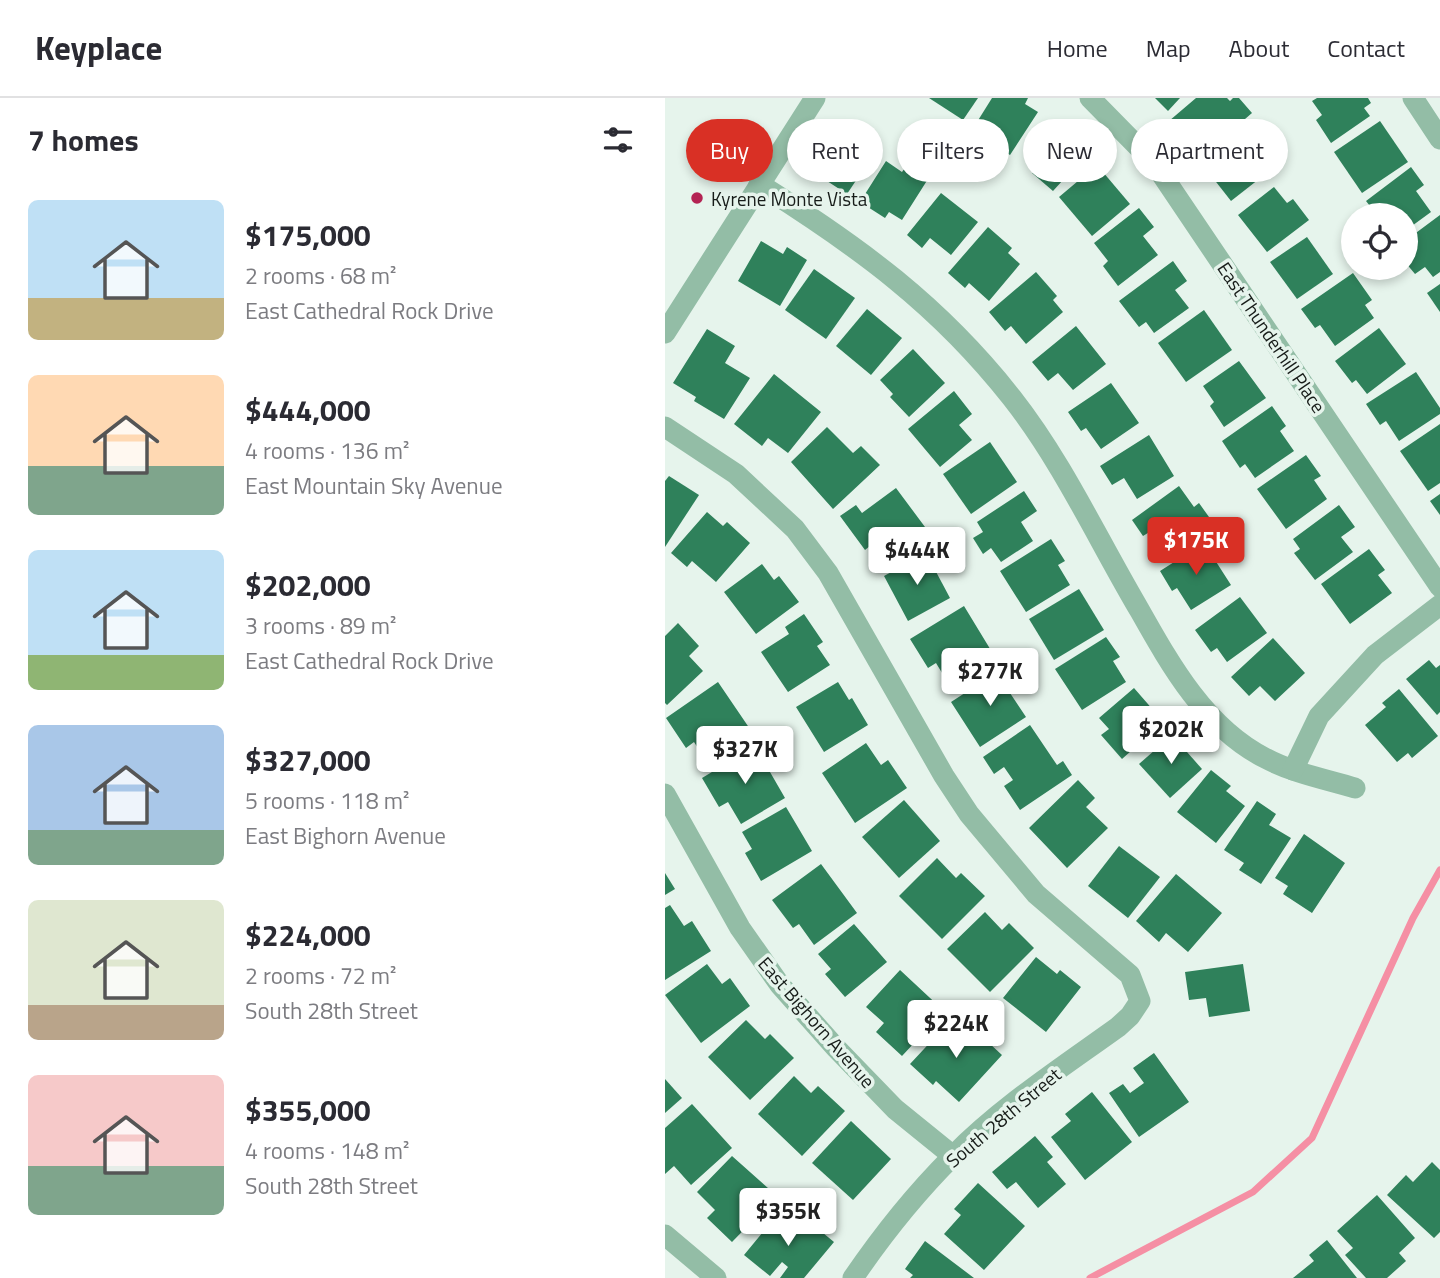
<!DOCTYPE html>
<html lang="en">
<head>
<meta charset="utf-8">
<style>
  :root { --surface:#fff; --page:#f7f7f7; --text:#2b2b33; --muted:#7c7c81; --line:#e1e1e2; --accent:#d93025 }
  body { margin:0; font-family:"Titillium Web",sans-serif; background:var(--page); color:var(--text); height:100vh; display:flex; flex-direction:column; font-size:26px; white-space:nowrap }
  * { box-sizing:border-box; margin:0 }
  p { font-size:23px; color:var(--muted) }
  .icon { flex:none; width:38px; height:38px; fill:none; stroke:currentColor; stroke-width:2; stroke-linecap:round; stroke-linejoin:round }
  .map { position:relative; flex:1; overflow:hidden }
  .side { display:flex; flex-direction:column; background:var(--surface); width:665px }
  .side>* { flex:none }
  .hud { position:absolute; left:21px; top:21px; width:648px; height:63px; display:flex; gap:14px }
  .fabs { position:absolute; left:676px; top:105px; display:grid; gap:14px }
  .fabs a { display:grid; place-items:center; width:77px; height:77px; border-radius:50%; background:var(--surface); box-shadow:0 4px 10px #0003; font-size:35px }
  .price { position:absolute; translate:-50% -60px; padding:0 16px; border-radius:7px; background:#fff; color:#222; font-size:23px; line-height:46px; filter:drop-shadow(0 2px 4px #0008) }
  .price::after { content:''; position:absolute; left:50%; top:42px; width:21px; height:16px; margin-left:-10px; background:inherit; clip-path:polygon(0 0,100% 0,50% 100%) }
  .price.on { background:var(--accent); color:#fff }
  ul { padding:0; list-style:none }
  li { display:flex; align-items:center; gap:21px; height:175px; padding:0 28px }
  li span { display:grid; place-items:center; flex:none; width:196px; height:140px; border-radius:10px; color:#555 }
  li>.icon { margin-inline-start:auto }
  span .icon { width:84px; height:84px; fill:#fffc; stroke-width:1 }
  li b { font-size:30px }
  h2 { display:flex; justify-content:space-between; align-items:center; height:84px; padding:0 28px; font-size:30px }
  .pill { padding:0 24px; border-radius:32px; background:var(--surface); box-shadow:0 4px 10px #0003; font-size:24px; line-height:63px }
  .pill.on { background:var(--accent); color:#fff }
  header { display:flex; align-items:center; gap:42px; box-sizing:border-box; height:98px; padding:0 35px; background:var(--surface); border-bottom:2px solid var(--line) }
  header strong { font-size:33px }
  nav { display:flex; gap:38px; margin-inline-start:auto; font-size:24px }
  main { display:flex; flex:1; min-height:0 }
  .map>svg:first-child { display:block }
</style>
</head>
<body>
<header>
<strong>Keyplace</strong>
<nav><a>Home</a><a>Map</a><a>About</a><a>Contact</a></nav>
</header>
<main>
<section class="side">
<h2>7 homes<svg class="icon" aria-label="filters" viewBox="0 0 24 24"><path d="M4 7h16M4 17h16"/><circle cx="9" cy="7" r="2"/><circle cx="15" cy="17" r="2"/></svg></h2>
<ul>
<li><span style="background:linear-gradient(#bfe0f5 70%,#c2b280 0)"><svg class="icon" aria-label="home" viewBox="0 0 24 24"><path d="M3 11l9-7 9 7M6 9v11h12V9"/></svg></span><div><b>$175,000</b><p>2 rooms · 68 m²</p><p>East Cathedral Rock Drive</p></div></li>
<li><span style="background:linear-gradient(#ffd9b3 65%,#7fa58c 0)"><svg class="icon" aria-label="home" viewBox="0 0 24 24"><path d="M3 11l9-7 9 7M6 9v11h12V9"/></svg></span><div><b>$444,000</b><p>4 rooms · 136 m²</p><p>East Mountain Sky Avenue</p></div></li>
<li><span style="background:linear-gradient(#bfe0f5 75%,#8fb573 0)"><svg class="icon" aria-label="home" viewBox="0 0 24 24"><path d="M3 11l9-7 9 7M6 9v11h12V9"/></svg></span><div><b>$202,000</b><p>3 rooms · 89 m²</p><p>East Cathedral Rock Drive</p></div></li>
<li><span style="background:linear-gradient(#a9c7e8 75%,#7fa58c 0)"><svg class="icon" aria-label="home" viewBox="0 0 24 24"><path d="M3 11l9-7 9 7M6 9v11h12V9"/></svg></span><div><b>$327,000</b><p>5 rooms · 118 m²</p><p>East Bighorn Avenue</p></div></li>
<li><span style="background:linear-gradient(#dfe7d0 75%,#b9a48a 0)"><svg class="icon" aria-label="home" viewBox="0 0 24 24"><path d="M3 11l9-7 9 7M6 9v11h12V9"/></svg></span><div><b>$224,000</b><p>2 rooms · 72 m²</p><p>South 28th Street</p></div></li>
<li><span style="background:linear-gradient(#f6c9c9 65%,#7fa58c 0)"><svg class="icon" aria-label="home" viewBox="0 0 24 24"><path d="M3 11l9-7 9 7M6 9v11h12V9"/></svg></span><div><b>$355,000</b><p>4 rooms · 148 m²</p><p>South 28th Street</p></div></li>
</ul>
</section>
<div class="map">
<svg width="775" height="1180" viewBox="0 0 775 1180">
  <rect width="100%" height="100%" fill="#e6f4ec"/>
  <g fill="none" stroke-linecap="round" stroke-linejoin="round">
    <polyline stroke="#f58fa4" stroke-width="7" points="425,1180 588,1094 647,1040 748,820 775,772"/>
  </g>
  <g fill="#2f815b">
    <polygon points="264,0 313,0 298,22"/>
    <polygon points="327,0 363,0 360,6 373,14 345,57 315,38 320,29 312,24"/>
    <polygon points="490,0 515,0 503,13"/>
    <polygon points="531,0 562,0 565,3 568,0 574,0 587,15 544,52 529,34 520,41 504,23"/>
    <polygon points="652,0 703,0 706,5 699,10 705,18 666,45 651,22 657,17 647,3"/>
    <polygon points="174,21 214,48 182,96 162,83 173,67 153,54"/>
    <polygon points="393,21 418,44 411,52 419,59 388,93 367,75 373,68 360,57"/>
    <polygon points="715,23 743,64 697,95 669,54"/>
    <polygon points="574,37 603,74 566,103 537,66"/>
    <polygon points="221,63 237,74 242,67 263,81 237,122 224,114 220,120 195,104"/>
    <polygon points="432,67 465,106 427,138 394,99"/>
    <polygon points="746,69 759,87 751,93 766,114 740,133 740,117 712,117 701,103"/>
    <polygon points="609,89 622,105 628,101 644,122 602,154 573,117"/>
    <polygon points="276,95 313,124 286,157 265,140 257,150 242,137"/>
    <polygon points="474,110 489,129 478,138 493,157 453,188 438,168 443,163 429,145"/>
    <polygon points="775,117 775,174 768,179 760,169 750,176 740,164 740,143"/>
    <polygon points="323,129 347,150 343,155 355,166 324,203 304,185 300,190 283,175"/>
    <polygon points="642,139 668,176 632,201 605,164"/>
    <polygon points="96,143 118,156 122,149 142,162 115,208 73,183"/>
    <polygon points="508,163 522,183 510,192 524,210 489,235 481,224 474,229 454,203"/>
    <polygon points="149,171 190,200 161,241 120,212"/>
    <polygon points="371,174 392,198 388,202 398,214 361,246 346,228 340,233 324,214"/>
    <polygon points="688,175 707,202 700,207 709,220 670,248 655,227 650,230 636,211"/>
    <polygon points="775,186 775,214 762,195"/>
    <polygon points="202,211 237,240 206,277 171,248"/>
    <polygon points="539,212 567,252 521,284 493,245"/>
    <polygon points="411,228 441,266 408,292 393,275 383,283 367,264"/>
    <polygon points="714,230 741,266 702,296 691,282 687,285 670,263"/>
    <polygon points="42,231 70,248 60,265 85,280 59,321 29,303 31,299 8,285"/>
    <polygon points="248,251 280,285 244,319 225,299 228,296 215,282"/>
    <polygon points="574,263 601,300 559,329 545,308 549,304 538,288"/>
    <polygon points="751,274 775,310 775,316 734,343 721,323 715,327 701,306"/>
    <polygon points="109,276 156,314 123,355 103,340 97,348 69,326"/>
    <polygon points="446,285 474,325 436,351 421,330 416,333 403,314"/>
    <polygon points="289,293 307,316 294,327 307,342 275,369 243,331"/>
    <polygon points="607,308 621,328 615,333 629,353 590,380 580,366 575,370 557,343"/>
    <polygon points="775,326 775,385 763,393 735,353"/>
    <polygon points="162,329 188,355 196,348 215,367 168,411 126,364"/>
    <polygon points="484,337 509,378 472,401 459,380 447,387 435,368"/>
    <polygon points="325,344 352,384 306,416 278,376"/>
    <polygon points="641,357 656,378 649,382 662,401 621,431 592,391"/>
    <polygon points="4,378 34,397 0,449 0,383"/>
    <polygon points="514,388 529,409 534,405 549,426 504,457 486,433 478,438 467,422"/>
    <polygon points="231,390 260,429 222,457 211,443 200,452 175,418 191,407 197,415"/>
    <polygon points="359,393 372,413 356,424 368,443 336,464 326,450 318,456 308,440 318,434 312,424"/>
    <polygon points="775,396 775,417 765,403"/>
    <polygon points="674,407 690,429 676,439 688,454 650,482 629,455 635,451 628,441"/>
    <polygon points="42,414 58,428 62,424 85,445 51,484 27,463 22,469 6,455"/>
    <polygon points="386,441 400,463 393,467 405,487 361,514 335,473"/>
    <polygon points="539,445 566,487 526,512 512,490 507,493 495,473"/>
    <polygon points="704,451 720,472 713,477 727,495 685,526 656,486"/>
    <polygon points="261,455 285,500 243,523 219,478"/>
    <polygon points="97,466 109,482 114,478 134,504 91,536 59,494"/>
    <polygon points="414,491 439,532 389,562 364,521"/>
    <polygon points="575,499 602,535 562,564 552,550 546,554 530,532"/>
    <polygon points="299,508 330,559 285,588 271,565 263,570 245,541"/>
    <polygon points="139,516 158,544 152,548 165,567 123,594 96,554 124,536 120,529"/>
    <polygon points="13,525 34,548 24,558 38,573 2,607 0,605 0,538"/>
    <polygon points="441,539 455,559 448,563 461,584 417,612 390,571"/>
    <polygon points="608,540 640,575 610,603 595,588 584,598 566,579"/>
    <polygon points="764,562 771,570 775,567 775,614 772,617 741,581"/>
    <polygon points="340,569 352,586 343,592 361,619 315,649 286,604"/>
    <polygon points="53,584 87,634 42,664 29,644 21,650 1,620"/>
    <polygon points="173,584 184,602 187,600 203,627 159,654 131,609"/>
    <polygon points="469,590 489,613 484,618 493,629 457,661 436,637 444,631 434,620"/>
    <polygon points="734,591 773,638 747,660 743,655 732,664 700,627 721,609 717,605"/>
    <polygon points="365,627 392,667 398,663 407,677 355,712 339,688 348,682 339,669 329,676 318,659"/>
    <polygon points="507,637 537,671 505,700 474,666"/>
    <polygon points="201,645 216,667 223,662 242,690 190,725 157,675"/>
    <polygon points="90,648 120,700 76,726 63,704 54,709 37,680"/>
    <polygon points="546,672 566,688 561,693 580,708 551,745 512,714"/>
    <polygon points="413,682 430,700 421,709 443,730 402,770 364,730"/>
    <polygon points="239,702 275,743 234,780 197,739"/>
    <polygon points="592,703 611,716 604,727 626,740 596,786 574,772 579,765 559,752"/>
    <polygon points="121,709 147,753 96,783 80,755 87,751 77,734"/>
    <polygon points="639,736 680,765 647,815 618,796 623,788 610,780"/>
    <polygon points="454,748 495,779 463,820 423,788"/>
    <polygon points="272,760 291,780 296,775 320,798 277,841 234,798"/>
    <polygon points="156,766 192,815 149,847 134,826 128,830 107,802"/>
    <polygon points="0,775 10,791 0,797"/>
    <polygon points="511,776 557,815 523,854 501,835 494,844 471,823"/>
    <polygon points="5,807 19,828 27,823 46,853 0,882 0,810"/>
    <polygon points="320,814 337,832 344,825 369,850 325,894 282,851"/>
    <polygon points="189,826 222,864 180,899 160,876 166,871 153,856"/>
    <polygon points="371,859 392,876 395,872 416,889 381,934 338,900"/>
    <polygon points="42,866 57,886 65,880 85,908 36,945 0,897"/>
    <polygon points="578,866 585,913 544,919 541,900 524,902 520,874"/>
    <polygon points="235,872 279,913 237,958 211,934 219,925 201,909"/>
    <polygon points="81,922 100,941 105,936 129,960 85,1002 43,959"/>
    <polygon points="286,922 305,939 311,933 337,957 294,1004 271,983 268,987 245,966"/>
    <polygon points="489,955 524,1004 474,1039 444,995 458,986 465,995 479,985 468,970"/>
    <polygon points="129,978 146,995 153,988 180,1013 137,1058 93,1016"/>
    <polygon points="0,981 17,1000 0,1015"/>
    <polygon points="427,994 467,1044 420,1082 386,1039 406,1023 400,1016"/>
    <polygon points="27,1006 67,1050 26,1087 9,1068 0,1076 0,1030"/>
    <polygon points="186,1023 226,1061 188,1102 147,1065"/>
    <polygon points="370,1038 388,1059 382,1064 401,1086 373,1110 351,1084 342,1091 327,1074"/>
    <polygon points="67,1058 112,1098 67,1144 42,1120 50,1112 32,1094"/>
    <polygon points="767,1064 775,1072 775,1134 769,1140 722,1097 741,1077 748,1084"/>
    <polygon points="313,1085 360,1128 319,1172 279,1136 296,1117 289,1111"/>
    <polygon points="712,1097 750,1140 734,1155 741,1163 722,1180 701,1180 680,1157 688,1150 672,1133"/>
    <polygon points="117,1111 147,1136 152,1130 169,1144 139,1180 115,1180 123,1169 117,1164 105,1178 79,1157"/>
    <polygon points="662,1142 692,1180 628,1180 649,1163 644,1157"/>
    <polygon points="260,1143 309,1180 245,1180 248,1177 240,1171"/>
  </g>
  <g fill="none" stroke-linecap="round" stroke-linejoin="round">
    <g stroke="#93bda6" stroke-width="21">
      <polyline points="425,0 489,65 775,489"/>
      <polyline points="748,0 775,41"/>
      <path d="M94,86C194,149 274,207 347,300C398,365 433,442 475,513C506,568 541,630 600,660C628,675 660,681 690,690"/>
      <polyline points="0,235 150,0"/>
      <path d="M0,329L71,376L130,431L163,475L279,678L304,716L371,796L465,877L475,903L465,918L453,929C396,970 336,1009 287,1059C250,1096 218,1136 188,1180"/>
      <polyline points="628,672 654,618 710,557 775,507"/>
      <polyline points="0,696 75,830 115,887 171,950 230,1011 288,1058"/>
      <polyline points="0,1137 51,1180"/>
    </g>
  </g>
  <circle fill="#b32353" stroke="#e6f4ec" stroke-width="2.5" cx="32" cy="100" r="7"/>
  <g text-anchor="middle" dominant-baseline="central" stroke-width="7" stroke-linejoin="round" paint-order="stroke">
    <g font-size="19" fill="#171c19" stroke="#e6f4ec" text-anchor="start">
      <text x="46" y="100">Kyrene Monte Vista</text>
    </g>
    <g font-size="19" fill="#171c19" stroke="#e6f4ec">
      <text transform="translate(607 239) rotate(56)">East Thunderhill Place</text>
      <text transform="translate(152 924) rotate(49)">East Bighorn Avenue</text>
      <text transform="translate(338 1019) rotate(-40)">South 28th Street</text>
    </g>
  </g>
</svg>
<div class="fabs">
<a><svg class="icon" aria-label="locate" viewBox="0 0 24 24"><circle cx="12" cy="12" r="6"/><path d="M12 2v4M12 18v4M2 12h4M18 12h4"/></svg></a>
</div>
<b class="price on" style="left:531px;top:479px">$175K</b>
<b class="price" style="left:252px;top:489px">$444K</b>
<b class="price" style="left:325px;top:610px">$277K</b>
<b class="price" style="left:506px;top:668px">$202K</b>
<b class="price" style="left:80px;top:688px">$327K</b>
<b class="price" style="left:291px;top:962px">$224K</b>
<b class="price" style="left:123px;top:1150px">$355K</b>
<div class="hud">
<a class="pill on">Buy</a>
<a class="pill">Rent</a>
<a class="pill">Filters</a>
<a class="pill">New</a>
<a class="pill">Apartment</a>
</div>
</div>
</main>
</body>
</html>
